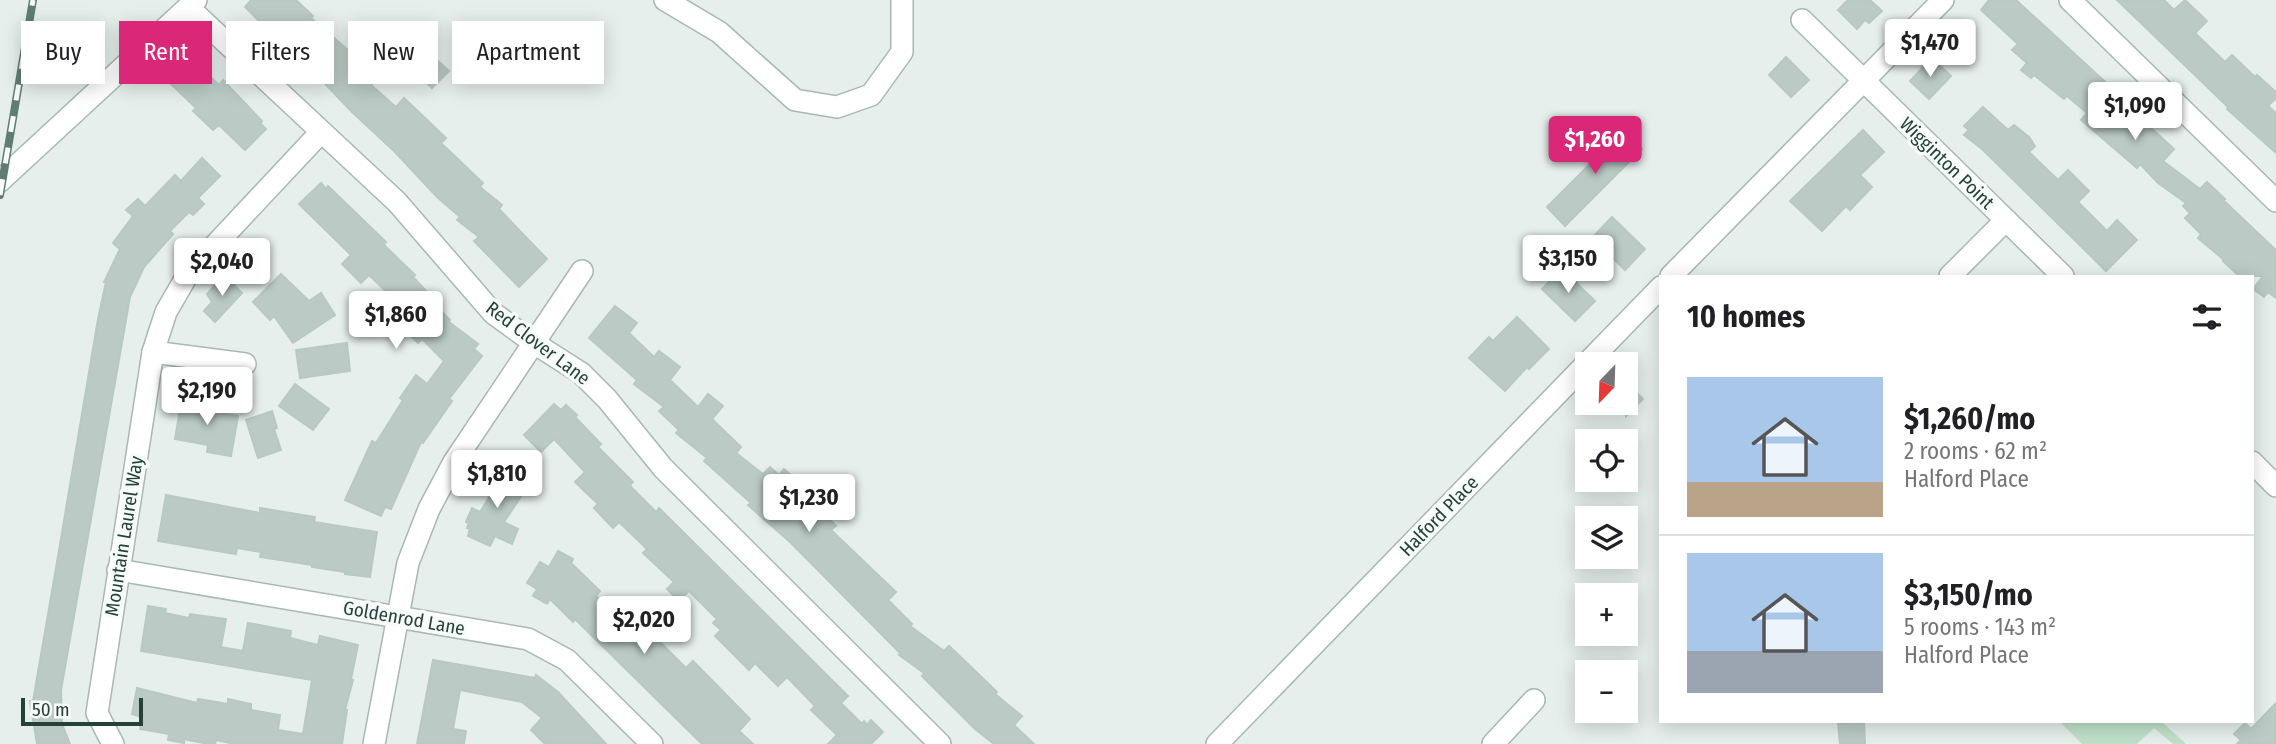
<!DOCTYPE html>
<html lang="en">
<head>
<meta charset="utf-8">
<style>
  :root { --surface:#fff; --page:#f2f2f2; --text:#202124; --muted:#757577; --line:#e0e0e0; --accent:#db2777 }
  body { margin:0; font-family:"Fira Sans Condensed",sans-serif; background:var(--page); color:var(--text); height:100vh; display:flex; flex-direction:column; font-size:26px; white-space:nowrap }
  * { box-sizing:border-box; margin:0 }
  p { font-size:23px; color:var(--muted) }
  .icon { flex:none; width:38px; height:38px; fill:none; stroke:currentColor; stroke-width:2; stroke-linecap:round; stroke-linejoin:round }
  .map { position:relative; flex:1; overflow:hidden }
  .panel { position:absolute; left:1659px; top:275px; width:595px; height:448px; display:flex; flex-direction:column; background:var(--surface); border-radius:0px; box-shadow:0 4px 18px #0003 }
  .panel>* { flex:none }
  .top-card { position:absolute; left:21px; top:21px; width:665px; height:63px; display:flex; gap:14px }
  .needle { width:46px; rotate:203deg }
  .buttons { position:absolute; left:1575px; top:352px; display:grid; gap:14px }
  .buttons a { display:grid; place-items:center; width:63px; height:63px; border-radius:0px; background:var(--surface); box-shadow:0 4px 18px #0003; font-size:35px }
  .scale { position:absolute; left:21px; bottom:18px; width:122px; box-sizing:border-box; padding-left:7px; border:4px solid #24423a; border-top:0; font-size:19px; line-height:24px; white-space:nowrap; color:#24423a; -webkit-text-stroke:5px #f7fbf9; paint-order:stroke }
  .price { position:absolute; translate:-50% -60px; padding:0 16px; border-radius:7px; background:#fff; color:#222; font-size:23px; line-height:46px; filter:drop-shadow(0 2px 4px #0008) }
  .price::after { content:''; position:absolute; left:50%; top:42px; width:21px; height:16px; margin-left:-10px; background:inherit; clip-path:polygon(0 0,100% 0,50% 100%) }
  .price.on { background:var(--accent); color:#fff }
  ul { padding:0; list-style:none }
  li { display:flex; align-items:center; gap:21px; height:175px; padding:0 28px }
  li+li { border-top:2px solid var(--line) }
  li span { display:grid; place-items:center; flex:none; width:196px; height:140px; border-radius:0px; color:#555 }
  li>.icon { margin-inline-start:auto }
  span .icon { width:84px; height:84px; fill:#fffc; stroke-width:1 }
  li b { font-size:30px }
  h2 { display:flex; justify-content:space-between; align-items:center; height:84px; padding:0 28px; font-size:30px }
  .tag { padding:0 24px; border-radius:0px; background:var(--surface); box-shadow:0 4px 18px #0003; font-size:24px; line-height:63px }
  .tag.on { background:var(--accent); color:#fff }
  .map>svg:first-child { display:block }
</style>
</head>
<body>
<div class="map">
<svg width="2276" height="744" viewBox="0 0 2276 744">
  <rect width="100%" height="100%" fill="#e6efeb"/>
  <polygon fill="#bfe0c8" points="2059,721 2164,721 2163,723 2186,744 2173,744 2154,728 2137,744 2082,744"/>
  <g fill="#bbcac4" stroke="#b8c9c2" stroke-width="2">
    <polygon points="251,0 296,0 313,16 311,18 356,57 354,59 376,80 371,85 396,107 404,98 446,138 441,143 483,183 480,187 502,205 499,209 547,259 519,287 474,241 479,237 457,220 460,217 437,197 395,152 351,111 310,68 288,50 245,7"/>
    <polygon points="1848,0 1870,0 1882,11 1869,23 1865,20 1857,29 1838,10"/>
    <polygon points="1989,0 2016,0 2127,102 2125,104 2174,149 2163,161 2200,189 2207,182 2225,199 2223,200 2276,250 2276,298 2268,292 2264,297 2253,289 2263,276 2239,276 2223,261 2224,260 2198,238 2201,234 2185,218 2190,213 2183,206 2186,203 2158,183 2140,164 2137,168 2081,120 2087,113 2067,96 2064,99 2034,75 2031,78 2021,70 2027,63 2012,50 2018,44 1981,10"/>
    <polygon points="2117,0 2164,0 2174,10 2185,0 2207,21 2195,33 2225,62 2232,55 2255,77 2257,75 2276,92 2276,98 2268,106 2276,113 2276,153 2227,109 2228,107"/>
    <polygon points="422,46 449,71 432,88 405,63"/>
    <polygon points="1786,57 1809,80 1791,97 1769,75"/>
    <polygon points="1932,58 1951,76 1929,99 1910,81"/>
    <polygon points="194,61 219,85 223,80 262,121 260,123 266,129 245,150 219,125 213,130 193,111 196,108 171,84"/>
    <polygon points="1983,107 2008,130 2014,125 2029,137 2035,146 2029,152 2058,180 2068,170 2089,191 2078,202 2107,231 2117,220 2137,240 2106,271 1982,149 1964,135 1969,130 1964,126"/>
    <polygon points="1617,124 1642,149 1565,226 1547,207 1610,144 1604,137"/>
    <polygon points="1863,130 1884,152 1860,175 1872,187 1850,210 1846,206 1822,231 1790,201"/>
    <polygon points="202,158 220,176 198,198 204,204 193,215 189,212 170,231 173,234 144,267 130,297 61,690 62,724 70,744 37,744 30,701 33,701 56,568 98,319 106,282 104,282 120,249 113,243 133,216 126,210 138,199 145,206 175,175 181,181"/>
    <polygon points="321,183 326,189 328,186 386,242 384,244 386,247 415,275 413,277 428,293 426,295 428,298 450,320 449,322 478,344 474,349 482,356 449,399 452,401 423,443 421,442 391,509 385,507 381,516 345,500 372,441 376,443 403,400 400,398 416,375 427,384 444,361 422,339 418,343 406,331 404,334 385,315 397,302 369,275 361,283 342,264 351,255 299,204"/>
    <polygon points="1612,217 1645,249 1625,270 1592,238"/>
    <polygon points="1562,269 1595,301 1575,321 1542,289"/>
    <polygon points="281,274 309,301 321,293 335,315 293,343 274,316 270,320 253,302"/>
    <polygon points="224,275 242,293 215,322 204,311 212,302 207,294"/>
    <polygon points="615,306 637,323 629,333 654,357 659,351 680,367 670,380 698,407 708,394 723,406 712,419 741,447 736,453 763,474 770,467 779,475 784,469 795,479 787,488 813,510 817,506 836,526 831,530 896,592 888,600 912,624 910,626 944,651 949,646 969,665 997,692 995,694 1022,716 1014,725 1034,744 994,744 975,729 922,676 924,673 899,655 901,654 790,542 748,505 751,503 704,461 707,458 676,433 679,430 659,411 664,407 634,384 637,380 589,338"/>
    <polygon points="1517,317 1549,349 1529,369 1527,367 1505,391 1469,358 1489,337 1493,341"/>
    <polygon points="347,343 350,371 300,378 296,350"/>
    <polygon points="1626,382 1643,399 1626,416"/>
    <polygon points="295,384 329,409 313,430 279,406"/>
    <polygon points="193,399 209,402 207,411 238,416 231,456 207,452 208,445 175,439 181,403 188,404 188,401 192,402"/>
    <polygon points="554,404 561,410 566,405 577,415 575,417 601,444 598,447 633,482 630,485 632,488 656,512 659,508 848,696 841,703 862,724 864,721 867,725 871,720 883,732 871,744 828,744 837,735 811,710 815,706 787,677 778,686 755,663 749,670 715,636 721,630 713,623 717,619 689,591 679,601 667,589 674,582 643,553 647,549 619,522 613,528 594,508 598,504 575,482 585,472 554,439 541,452 524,435"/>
    <polygon points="272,411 277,428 274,429 281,450 258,458 246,420"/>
    <polygon points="498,466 528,486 504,522 518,529 512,544 495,536 490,546 468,536 470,529 467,528 469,523 466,522 472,508 480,512 497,485 488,480"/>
    <polygon points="166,495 260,513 260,508 315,517 314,522 377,532 370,577 345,574 345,572 312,567 312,565 260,557 261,552 237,548 236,554 158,541"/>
    <polygon points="558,551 573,559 571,563 600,591 596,596 622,625 624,622 633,630 646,616 657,627 651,633 686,668 693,661 750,719 739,731 753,744 702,744 575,619 573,622 550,599 547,604 533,596 537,589 527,583 540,562 549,567"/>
    <polygon points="148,606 166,609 165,613 189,618 190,614 226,619 221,647 243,651 248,623 291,631 290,638 318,645 320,636 358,645 351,679 353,680 345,710 347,710 342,744 235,744 216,740 215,744 208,744 184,739 184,743 168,740 169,734 140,729 142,717 132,714 137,688 197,703 198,699 228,704 228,699 251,704 251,710 280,715 278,730 303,734 312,680 141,651"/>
    <polygon points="433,660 535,678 536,675 558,692 606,744 545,744 531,730 542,718 522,702 460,690 453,729 466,731 464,744 417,744"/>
    <polygon points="2276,703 2276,744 2237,744 2241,740 2234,734 2245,723 2251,729"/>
    <polygon points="1864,721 1865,744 1840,744 1838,723"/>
  </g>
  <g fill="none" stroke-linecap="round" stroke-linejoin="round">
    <g stroke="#a8b8b2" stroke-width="24">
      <g id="minor">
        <polyline points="665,0 719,32 795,100 837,107 871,95 902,52 902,0"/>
        <polyline points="2070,0 2276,201"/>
        <polyline points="189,8 397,202 493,313 534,343 581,373 607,399 663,468 940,744"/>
        <polyline points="1802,20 2063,276"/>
        <polyline points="0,181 196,0"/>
        <polyline points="1671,276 1943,0"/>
        <polyline points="1950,276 2006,220"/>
        <polyline points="153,352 245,364"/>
        <polyline points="2252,462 2276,486"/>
        <polyline points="118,570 528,639 567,660 652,744"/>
        <polyline points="113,744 97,713 153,352 166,312 188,274 321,132"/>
        <polyline points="374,744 408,563 429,509 454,462 582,271"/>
        <polyline points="1217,744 1661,287"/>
        <polyline points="1493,744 1534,700"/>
      </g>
    </g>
    <use href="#minor" stroke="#fff" stroke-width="21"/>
    <g stroke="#5f7d75" stroke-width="8">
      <polyline id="rail" points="0,195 33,0"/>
    </g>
    <use href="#rail" stroke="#f7fbf9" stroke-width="5" stroke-dasharray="16" stroke-linecap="butt"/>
  </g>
  <g text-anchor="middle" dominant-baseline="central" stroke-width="7" stroke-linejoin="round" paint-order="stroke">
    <g font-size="19" fill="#24423a" stroke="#f7fbf9">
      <text transform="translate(1947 163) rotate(44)">Wigginton Point</text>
      <text transform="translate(538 343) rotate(37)">Red Clover Lane</text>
      <text transform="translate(1439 516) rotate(-46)">Halford Place</text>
      <text transform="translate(124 536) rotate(-81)">Mountain Laurel Way</text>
      <text transform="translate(404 618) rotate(10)">Goldenrod Lane</text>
    </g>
  </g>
</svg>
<div class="buttons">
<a><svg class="needle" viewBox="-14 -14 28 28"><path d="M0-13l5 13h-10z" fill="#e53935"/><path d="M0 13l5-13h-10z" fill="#757577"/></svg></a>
<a><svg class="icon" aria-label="locate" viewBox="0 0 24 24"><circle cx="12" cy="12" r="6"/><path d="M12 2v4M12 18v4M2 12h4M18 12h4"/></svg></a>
<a><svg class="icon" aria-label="layers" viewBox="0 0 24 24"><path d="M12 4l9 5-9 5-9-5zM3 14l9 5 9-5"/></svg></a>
<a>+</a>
<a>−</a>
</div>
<div class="scale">50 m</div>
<b class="price" style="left:1930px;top:79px">$1,470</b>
<b class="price" style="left:2135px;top:142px">$1,090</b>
<b class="price on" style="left:1595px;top:176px">$1,260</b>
<b class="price" style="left:1568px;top:295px">$3,150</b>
<b class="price" style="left:222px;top:298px">$2,040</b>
<b class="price" style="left:396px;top:351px">$1,860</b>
<b class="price" style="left:207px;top:427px">$2,190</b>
<b class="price" style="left:497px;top:510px">$1,810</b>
<b class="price" style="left:809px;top:534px">$1,230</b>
<b class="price" style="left:644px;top:656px">$2,020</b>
<div class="top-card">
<a class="tag">Buy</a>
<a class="tag on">Rent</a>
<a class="tag">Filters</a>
<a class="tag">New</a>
<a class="tag">Apartment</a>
</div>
<section class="panel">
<h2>10 homes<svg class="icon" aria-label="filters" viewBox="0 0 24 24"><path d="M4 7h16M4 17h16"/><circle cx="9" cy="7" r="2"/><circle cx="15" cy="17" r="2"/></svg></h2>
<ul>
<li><span style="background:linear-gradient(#a9c7e8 75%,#b9a48a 0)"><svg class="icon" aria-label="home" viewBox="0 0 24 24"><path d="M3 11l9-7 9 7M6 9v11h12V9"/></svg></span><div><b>$1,260/mo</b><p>2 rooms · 62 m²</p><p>Halford Place</p></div></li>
<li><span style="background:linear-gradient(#a9c7e8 70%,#9aa5b1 0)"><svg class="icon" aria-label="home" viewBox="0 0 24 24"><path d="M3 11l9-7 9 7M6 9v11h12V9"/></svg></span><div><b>$3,150/mo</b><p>5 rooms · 143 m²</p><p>Halford Place</p></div></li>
</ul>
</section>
</div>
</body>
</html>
